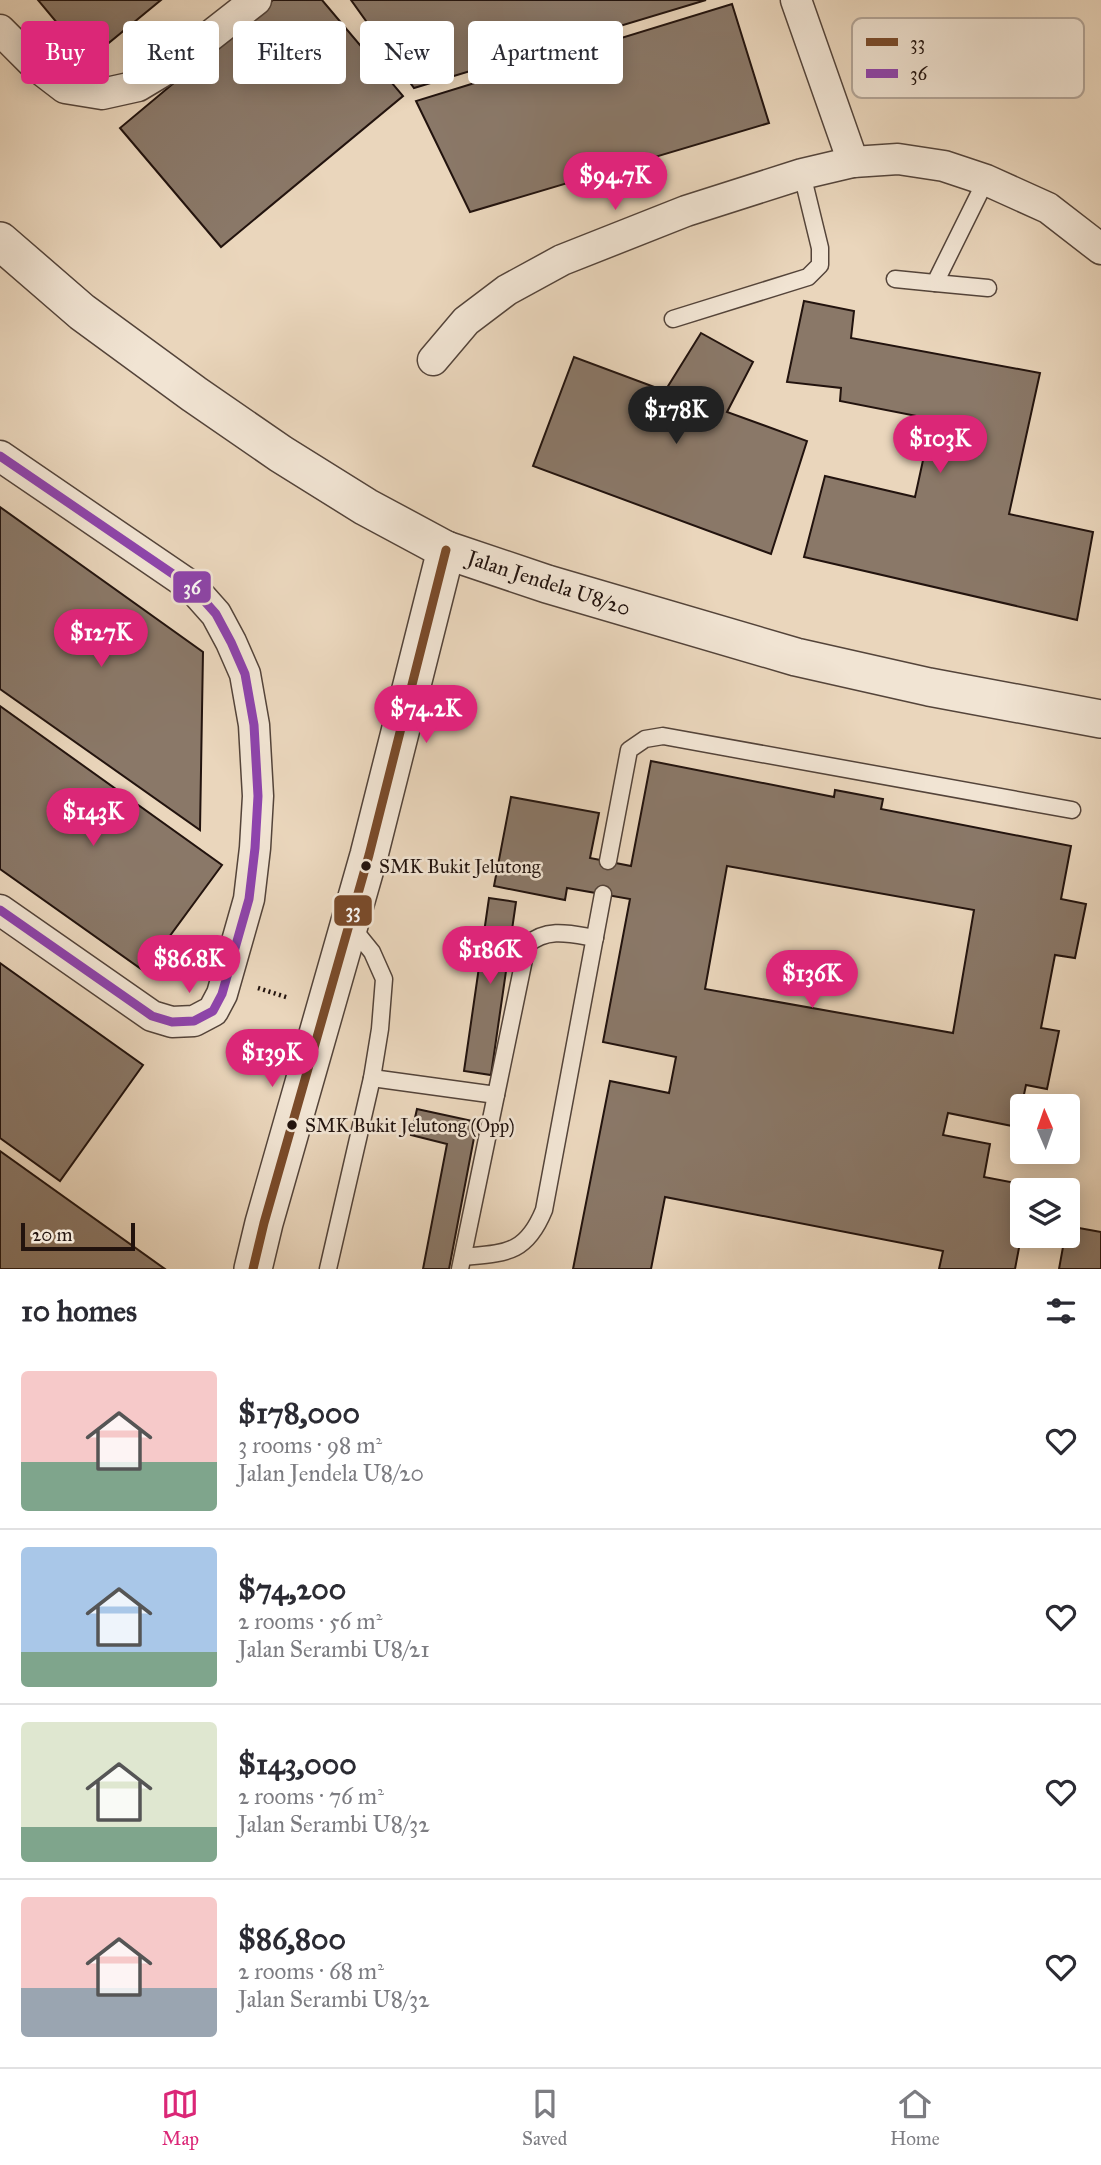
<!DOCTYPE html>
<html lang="en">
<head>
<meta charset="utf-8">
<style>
  :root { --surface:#fff; --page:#f2f2f3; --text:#2b2b33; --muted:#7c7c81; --line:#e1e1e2; --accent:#db2777 }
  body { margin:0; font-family:"IM FELL Great Primer",serif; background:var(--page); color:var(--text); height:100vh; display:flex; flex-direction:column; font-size:26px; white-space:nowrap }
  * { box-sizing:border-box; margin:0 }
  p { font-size:23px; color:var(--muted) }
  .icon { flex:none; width:38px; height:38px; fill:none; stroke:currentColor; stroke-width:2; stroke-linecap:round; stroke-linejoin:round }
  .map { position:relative; height:1269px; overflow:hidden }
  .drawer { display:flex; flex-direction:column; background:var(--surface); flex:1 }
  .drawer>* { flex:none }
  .guide { position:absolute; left:21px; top:21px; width:700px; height:63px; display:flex; gap:14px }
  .needle { width:46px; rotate:358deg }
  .controls { position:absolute; left:1010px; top:1094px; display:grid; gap:14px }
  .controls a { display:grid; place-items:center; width:70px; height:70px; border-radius:7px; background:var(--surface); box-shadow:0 4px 18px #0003; font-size:35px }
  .scale { position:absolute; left:21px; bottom:18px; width:114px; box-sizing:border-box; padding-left:7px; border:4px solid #22130e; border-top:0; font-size:19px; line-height:24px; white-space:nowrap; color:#22130e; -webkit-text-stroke:5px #f1e4d3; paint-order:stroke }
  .price { position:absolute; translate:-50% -60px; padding:0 16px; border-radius:24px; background:var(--accent); color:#fff; font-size:23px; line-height:46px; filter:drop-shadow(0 2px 4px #0008) }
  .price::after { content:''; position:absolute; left:50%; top:42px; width:21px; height:16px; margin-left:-10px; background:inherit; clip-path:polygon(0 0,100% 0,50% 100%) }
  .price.current { background:#222; color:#fff }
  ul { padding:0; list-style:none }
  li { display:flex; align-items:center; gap:21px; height:175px; padding:0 21px }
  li+li { border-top:2px solid var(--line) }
  li span { display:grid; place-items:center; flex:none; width:196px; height:140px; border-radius:7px; color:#555 }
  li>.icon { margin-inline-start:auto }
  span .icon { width:84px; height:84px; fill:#fffc; stroke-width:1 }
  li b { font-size:30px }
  h2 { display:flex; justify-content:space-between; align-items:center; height:84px; padding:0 21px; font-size:30px }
  .tag { padding:0 24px; border-radius:7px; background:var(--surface); box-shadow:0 4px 18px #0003; font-size:24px; line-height:63px }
  .tag.current { background:var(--accent); color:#fff }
  .tabs { display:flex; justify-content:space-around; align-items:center; height:98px; border-top:2px solid var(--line); background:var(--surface); font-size:19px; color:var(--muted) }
  .tabs a { display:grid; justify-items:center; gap:4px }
  .tabs .current { color:var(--accent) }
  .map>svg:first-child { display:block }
</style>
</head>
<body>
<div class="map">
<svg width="1101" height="1269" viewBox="0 0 1101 1269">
  <rect width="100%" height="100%" fill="#ead6bc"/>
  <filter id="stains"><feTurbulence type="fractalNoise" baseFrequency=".00286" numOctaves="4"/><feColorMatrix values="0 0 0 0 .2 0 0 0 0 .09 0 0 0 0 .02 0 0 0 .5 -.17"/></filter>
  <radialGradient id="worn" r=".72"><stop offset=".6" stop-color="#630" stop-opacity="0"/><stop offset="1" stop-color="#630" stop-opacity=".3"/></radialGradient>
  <g fill="#8a7868" stroke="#22130e" stroke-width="2" fill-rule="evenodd">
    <polygon points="38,0 161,0 88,60"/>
    <polygon points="273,0 322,0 403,96 221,247 120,128"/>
    <polygon points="351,0 706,0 414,88"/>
    <polygon points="732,4 769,123 470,212 416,101"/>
    <polygon points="804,301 854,311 851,338 1040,373 1009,514 1093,532 1077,620 804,557 825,476 915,497 932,419 840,401 841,388 787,382"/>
    <polygon points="701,333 753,362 727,412 807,441 771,554 533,466 574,357 665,391"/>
    <polygon points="0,507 203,652 200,830 0,689"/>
    <polygon points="0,706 222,865 144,971 0,869"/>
    <path d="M651,761L834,797L835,790L883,799L881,809L1071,846L1061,899L1086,904L1075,958L1055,955L1041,1028L1059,1031L1047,1089L1026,1085L1017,1127L948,1113L943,1135L990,1144L984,1177L1031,1186L1030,1190H1022V1232L1015,1269H939L943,1251L665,1197L651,1269H573L610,1081L669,1093L676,1057L603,1042L630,899L567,888L565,900L494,886L511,797L599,813L590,858L631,866ZM727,866L974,910L953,1033L705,989Z"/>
    <polygon points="489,898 516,902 491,1075 464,1071"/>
    <polygon points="0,963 143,1065 60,1181 0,1138"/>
    <polygon points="417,1109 477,1122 449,1269 423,1269 447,1144 411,1135"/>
    <polygon points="0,1151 165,1269 0,1269"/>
    <polygon points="1068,1226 1101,1232 1101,1269 1059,1269 1065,1236 1068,1236"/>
  </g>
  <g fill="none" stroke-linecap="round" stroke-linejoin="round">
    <g stroke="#54443a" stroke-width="19">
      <g id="service">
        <polyline points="895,279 935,283 986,180"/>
        <polyline points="935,283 988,288"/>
        <polyline points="673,319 808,277 820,265 820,248 802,174"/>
        <polyline points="608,861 629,750 645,739 663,736 1072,810"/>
        <path d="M372,1078L496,1095L527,945C547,927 571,934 595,938"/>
        <path d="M463,1257C506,1253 526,1254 544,1210L603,894"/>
        <polyline points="328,1269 372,1078 380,1029 384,979 372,952 351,926"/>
        <polyline points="460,1269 496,1095"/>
      </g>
    </g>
    <g stroke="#54443a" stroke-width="33">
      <g id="minor">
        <polyline points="796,0 853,162"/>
        <polyline points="0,30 35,65 65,88 102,94 138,86 173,65 256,0"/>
        <polyline points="433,360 466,321 507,290 562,260 686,211 802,174 853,162 898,159 944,166 986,180 1048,208 1101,249"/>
        <polyline points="0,456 192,587 216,614 231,642 245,674 254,725 258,796 255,848 249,899 222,994 213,1011 194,1021 172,1022 152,1016 0,910"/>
      </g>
    </g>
    <g stroke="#54443a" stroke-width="40">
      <g id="tertiary">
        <polyline points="0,241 82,312 194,394 281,454 366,507 446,550 547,584 796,657 929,687 1101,719"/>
        <polyline points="253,1269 264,1223 369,855 446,550"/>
      </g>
    </g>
    <polyline stroke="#22130e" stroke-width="4.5" stroke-dasharray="2 3.5" stroke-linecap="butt" points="258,988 289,998"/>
    <use href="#service" stroke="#f1e4d3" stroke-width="16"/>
    <use href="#minor" stroke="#f1e4d3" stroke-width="30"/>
    <use href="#tertiary" stroke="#f1e4d3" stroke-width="37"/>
    <g stroke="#f1e4d3" stroke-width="14">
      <polyline id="bus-1" points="253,1269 264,1223 369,855 446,550"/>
    </g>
    <g stroke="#f1e4d3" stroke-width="14">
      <polyline id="bus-2" points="0,456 192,587 216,614 231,642 245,674 254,725 258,796 255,848 249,899 222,994 213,1011 194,1021 172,1022 152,1016 0,910"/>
    </g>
    <use href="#bus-1" stroke="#7a4b2a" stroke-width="9"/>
    <use href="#bus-2" stroke="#8e44ad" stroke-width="9"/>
  </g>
  <g fill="#22130e" stroke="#f1e4d3" stroke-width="2.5">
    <circle cx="366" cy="866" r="6"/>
    <circle cx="292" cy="1125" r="6"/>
  </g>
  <g text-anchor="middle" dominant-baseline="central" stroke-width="5" stroke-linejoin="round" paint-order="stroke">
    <g font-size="19" fill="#22130e" stroke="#f1e4d3" text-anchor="start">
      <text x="379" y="866">SMK Bukit Jelutong</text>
      <text x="305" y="1125">SMK Bukit Jelutong (Opp)</text>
    </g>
    <g font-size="21" fill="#22130e" stroke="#f1e4d3">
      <text transform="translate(549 583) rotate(18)">Jalan Jendela U8/20</text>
    </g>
  </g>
  <rect x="852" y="18" width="232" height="80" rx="10" fill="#f1e4d3" stroke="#b3a598" stroke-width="2"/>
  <rect x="866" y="38" width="32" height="8" fill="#7a4b2a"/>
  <rect x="866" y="69" width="32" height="9" fill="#8e44ad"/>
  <g font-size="19" fill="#22130e">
    <text x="910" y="49">33</text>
    <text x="910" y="80">36</text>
  </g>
  <g stroke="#f1e4d3" stroke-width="2.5">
    <rect x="172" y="570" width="40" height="34" rx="7" fill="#8e44ad"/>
    <rect x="333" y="894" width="40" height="33" rx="7" fill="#7a4b2a"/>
  </g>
  <g font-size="19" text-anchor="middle" font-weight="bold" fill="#fff">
    <text x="192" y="594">36</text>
    <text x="353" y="917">33</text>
  </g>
  <rect width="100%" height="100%" filter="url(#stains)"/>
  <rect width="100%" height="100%" fill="url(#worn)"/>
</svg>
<div class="controls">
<a><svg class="needle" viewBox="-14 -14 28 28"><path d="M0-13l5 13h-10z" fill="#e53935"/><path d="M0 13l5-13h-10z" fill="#7c7c81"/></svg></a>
<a><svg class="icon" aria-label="layers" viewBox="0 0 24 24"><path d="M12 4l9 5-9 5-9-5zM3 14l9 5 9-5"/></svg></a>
</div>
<div class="scale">20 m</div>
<b class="price" style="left:615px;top:212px">$94.7K</b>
<b class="price current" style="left:676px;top:446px">$178K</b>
<b class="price" style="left:940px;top:475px">$103K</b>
<b class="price" style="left:101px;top:669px">$127K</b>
<b class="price" style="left:426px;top:745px">$74.2K</b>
<b class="price" style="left:93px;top:848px">$143K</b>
<b class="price" style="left:490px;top:986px">$186K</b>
<b class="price" style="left:189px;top:995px">$86.8K</b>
<b class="price" style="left:812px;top:1010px">$136K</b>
<b class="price" style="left:272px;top:1089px">$139K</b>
<div class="guide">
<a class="tag current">Buy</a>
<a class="tag">Rent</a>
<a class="tag">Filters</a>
<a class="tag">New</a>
<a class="tag">Apartment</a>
</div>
</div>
<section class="drawer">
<h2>10 homes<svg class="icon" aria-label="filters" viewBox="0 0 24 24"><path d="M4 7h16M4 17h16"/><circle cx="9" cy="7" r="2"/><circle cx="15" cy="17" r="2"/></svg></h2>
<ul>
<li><span style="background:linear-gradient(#f6c9c9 65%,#7fa58c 0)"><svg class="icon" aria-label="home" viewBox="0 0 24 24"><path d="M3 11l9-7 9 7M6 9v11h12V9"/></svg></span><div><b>$178,000</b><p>3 rooms · 98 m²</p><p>Jalan Jendela U8/20</p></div><svg class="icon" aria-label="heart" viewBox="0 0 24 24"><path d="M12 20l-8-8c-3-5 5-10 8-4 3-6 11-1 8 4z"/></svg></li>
<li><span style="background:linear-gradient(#a9c7e8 75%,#7fa58c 0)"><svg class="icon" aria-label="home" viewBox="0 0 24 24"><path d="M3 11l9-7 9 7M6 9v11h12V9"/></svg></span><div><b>$74,200</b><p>2 rooms · 56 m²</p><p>Jalan Serambi U8/21</p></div><svg class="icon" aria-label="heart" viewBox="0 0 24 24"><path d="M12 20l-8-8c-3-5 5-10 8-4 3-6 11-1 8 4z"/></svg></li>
<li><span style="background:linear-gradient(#dfe7d0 75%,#7fa58c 0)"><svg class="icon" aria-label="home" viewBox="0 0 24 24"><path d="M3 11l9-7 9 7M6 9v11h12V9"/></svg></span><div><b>$143,000</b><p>2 rooms · 76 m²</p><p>Jalan Serambi U8/32</p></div><svg class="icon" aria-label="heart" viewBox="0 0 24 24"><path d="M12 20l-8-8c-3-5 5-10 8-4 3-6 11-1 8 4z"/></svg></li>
<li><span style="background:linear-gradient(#f6c9c9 65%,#9aa5b1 0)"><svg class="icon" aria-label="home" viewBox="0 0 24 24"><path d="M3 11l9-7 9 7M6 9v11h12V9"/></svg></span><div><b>$86,800</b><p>2 rooms · 68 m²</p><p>Jalan Serambi U8/32</p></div><svg class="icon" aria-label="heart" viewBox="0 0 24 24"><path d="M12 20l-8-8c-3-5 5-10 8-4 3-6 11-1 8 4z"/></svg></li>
</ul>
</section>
<nav class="tabs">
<a class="current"><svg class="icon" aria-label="map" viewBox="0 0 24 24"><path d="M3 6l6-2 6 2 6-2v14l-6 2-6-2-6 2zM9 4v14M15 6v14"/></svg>Map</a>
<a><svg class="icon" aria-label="saved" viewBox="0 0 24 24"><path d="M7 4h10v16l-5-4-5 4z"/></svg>Saved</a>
<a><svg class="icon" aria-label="home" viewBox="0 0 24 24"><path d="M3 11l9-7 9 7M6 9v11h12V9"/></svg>Home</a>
</nav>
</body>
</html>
